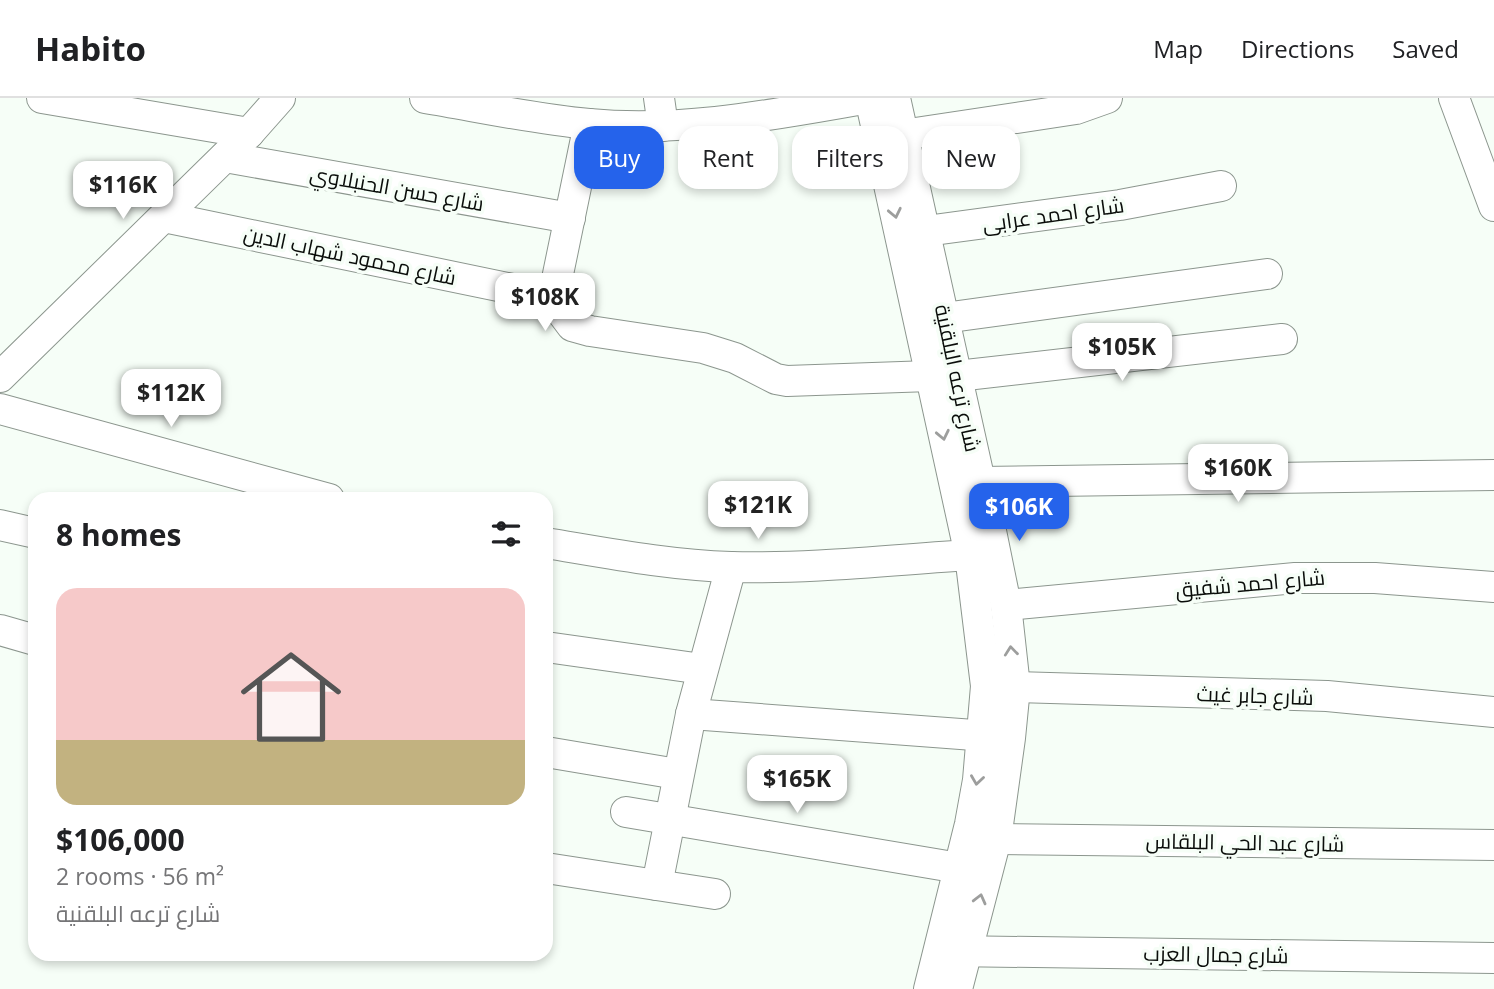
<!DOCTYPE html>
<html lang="en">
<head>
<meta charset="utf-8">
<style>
  :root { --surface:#fff; --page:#f2f2f2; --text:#202124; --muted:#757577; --line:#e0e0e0; --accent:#2563eb }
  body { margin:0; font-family:"Open Sans",Cairo,sans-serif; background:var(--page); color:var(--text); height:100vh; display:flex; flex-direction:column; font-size:26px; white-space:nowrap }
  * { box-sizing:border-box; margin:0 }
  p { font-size:23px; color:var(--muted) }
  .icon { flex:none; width:38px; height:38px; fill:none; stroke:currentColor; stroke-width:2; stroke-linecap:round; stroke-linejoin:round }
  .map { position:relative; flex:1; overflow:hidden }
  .drawer { position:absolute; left:28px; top:394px; width:525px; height:469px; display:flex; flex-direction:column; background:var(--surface); border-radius:21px; box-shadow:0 4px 10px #0003 }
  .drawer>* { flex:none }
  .hud { position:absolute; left:574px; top:28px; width:665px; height:63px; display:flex; gap:14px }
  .price { position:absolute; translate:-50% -60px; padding:0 16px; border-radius:14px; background:#fff; color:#222; font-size:23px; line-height:46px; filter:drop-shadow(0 2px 4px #0008) }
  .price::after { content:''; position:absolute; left:50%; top:42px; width:21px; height:16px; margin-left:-10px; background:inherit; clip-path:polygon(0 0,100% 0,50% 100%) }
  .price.current { background:var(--accent); color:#fff }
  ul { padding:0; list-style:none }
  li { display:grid; align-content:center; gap:14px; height:371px; padding:0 28px }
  li span { display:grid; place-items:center; height:217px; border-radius:21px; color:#555 }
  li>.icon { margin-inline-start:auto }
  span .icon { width:126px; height:126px; fill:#fffc; stroke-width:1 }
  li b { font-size:30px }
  h2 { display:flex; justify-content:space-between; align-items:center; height:84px; padding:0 28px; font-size:30px }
  .pill { padding:0 24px; border-radius:21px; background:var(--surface); box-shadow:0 4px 10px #0003; font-size:24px; line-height:63px }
  .pill.current { background:var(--accent); color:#fff }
  header { display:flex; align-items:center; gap:42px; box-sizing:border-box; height:98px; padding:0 35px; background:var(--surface); border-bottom:2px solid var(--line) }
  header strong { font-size:33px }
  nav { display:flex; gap:38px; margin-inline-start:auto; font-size:24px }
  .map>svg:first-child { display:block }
</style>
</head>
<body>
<header>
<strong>Habito</strong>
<nav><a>Map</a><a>Directions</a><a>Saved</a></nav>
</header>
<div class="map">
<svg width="1494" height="891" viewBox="0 0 1494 891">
  <rect width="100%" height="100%" fill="#f6fef7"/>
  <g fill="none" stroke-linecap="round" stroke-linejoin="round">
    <g stroke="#8c968e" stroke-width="32">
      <g id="minor">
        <polyline points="42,0 249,35"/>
        <path d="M425,0C479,9 534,21 589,26C683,35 776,16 869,0"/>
        <polyline points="659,0 663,28"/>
        <polyline points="870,0 970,457 986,588 978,682 970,726 929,891"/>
        <polyline points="895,0 991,433 1006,507 1015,589 1010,640 996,741 957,891"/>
        <polyline points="1454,0 1494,108"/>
        <polyline points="902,37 1076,11 1107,0"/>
        <polyline points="225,59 570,120"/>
        <polyline points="164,119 556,200 563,216 572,228 590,233 703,250 735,260 776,281 787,283 930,278"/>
        <polyline points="926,133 1120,107 1221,88"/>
        <polyline points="556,200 557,181 589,26"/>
        <polyline points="944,220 1267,176"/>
        <polyline points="957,278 1282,241"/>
        <polyline points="0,279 249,35 280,0"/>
        <polyline points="0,311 329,401"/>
        <polyline points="980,384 1494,377"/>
        <polyline points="0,427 35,435"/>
        <path d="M546,445C607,455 668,467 731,469C810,471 891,462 970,457"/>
        <polyline points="1006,507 1295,480 1375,480 1494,489"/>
        <polyline points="0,532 35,542"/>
        <polyline points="546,549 702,571"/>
        <polyline points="1015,589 1327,598 1494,614"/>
        <polyline points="691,616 1001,639"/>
        <polyline points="546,654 677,676"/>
        <polyline points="626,714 959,770"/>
        <polyline points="996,741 1494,747"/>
        <polyline points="546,770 715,796"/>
        <polyline points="657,787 691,616 731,469"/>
        <polyline points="949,853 1494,860"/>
      </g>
    </g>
    <use href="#minor" stroke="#fff" stroke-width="30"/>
  </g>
  <defs><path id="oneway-chevron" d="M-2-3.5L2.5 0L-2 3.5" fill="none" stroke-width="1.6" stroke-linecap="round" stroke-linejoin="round" transform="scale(1.75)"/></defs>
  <g stroke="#9d9e9d">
    <use href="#oneway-chevron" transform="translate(895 115) rotate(78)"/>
    <use href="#oneway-chevron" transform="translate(943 337) rotate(78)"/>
    <use href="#oneway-chevron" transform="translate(1011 553) rotate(-96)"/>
    <use href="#oneway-chevron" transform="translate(977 682) rotate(98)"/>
    <use href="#oneway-chevron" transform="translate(980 801) rotate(-76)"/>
  </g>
  <g text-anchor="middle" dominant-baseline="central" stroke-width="7" stroke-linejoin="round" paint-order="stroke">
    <g font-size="21" fill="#0a0d0a" stroke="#f6fef7">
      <text transform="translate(397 90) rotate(10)">شارع حسن الحنبلاوي</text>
      <text transform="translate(1053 116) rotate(-8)">شارع احمد عرابى</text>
      <text transform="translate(350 157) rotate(12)">شارع محمود شهاب الدين</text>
      <text transform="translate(958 280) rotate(78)">شارع ترعه البلقنية</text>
      <text transform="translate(1250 485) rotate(-5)">شارع احمد شفيق</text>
      <text transform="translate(1255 597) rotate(2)">شارع جابر غيث</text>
      <text transform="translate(1245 744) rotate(1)">شارع عبد الحي البلقاس</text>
      <text transform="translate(1216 856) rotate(1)">شارع جمال العزب</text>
    </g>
  </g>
</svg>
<b class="price" style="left:123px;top:123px">$116K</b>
<b class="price" style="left:545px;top:235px">$108K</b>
<b class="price" style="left:1122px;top:285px">$105K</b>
<b class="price" style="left:171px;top:331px">$112K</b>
<b class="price" style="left:1238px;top:406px">$160K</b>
<b class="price" style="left:758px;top:443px">$121K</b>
<b class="price current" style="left:1019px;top:445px">$106K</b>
<b class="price" style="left:797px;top:717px">$165K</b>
<div class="hud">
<a class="pill current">Buy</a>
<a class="pill">Rent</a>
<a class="pill">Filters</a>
<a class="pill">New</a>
</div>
<section class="drawer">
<h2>8 homes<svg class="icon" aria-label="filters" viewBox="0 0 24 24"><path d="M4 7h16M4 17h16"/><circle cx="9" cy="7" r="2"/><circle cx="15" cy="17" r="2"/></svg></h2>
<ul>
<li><span style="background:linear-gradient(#f6c9c9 70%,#c2b280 0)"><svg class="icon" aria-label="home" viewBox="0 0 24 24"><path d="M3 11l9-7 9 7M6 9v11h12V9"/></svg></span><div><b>$106,000</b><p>2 rooms · 56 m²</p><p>شارع ترعه البلقنية</p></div></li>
</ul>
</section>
</div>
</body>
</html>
